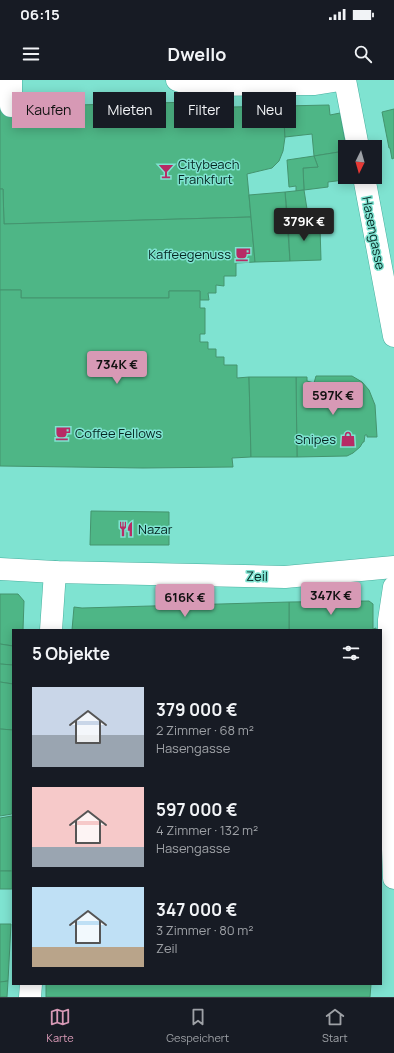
<!DOCTYPE html>
<html lang="de">
<head>
<meta charset="utf-8">
<style>
  :root { --surface:#171b24; --page:#242831; --text:#f1f3f6; --muted:#9ea1a6; --line:#363941; --accent:#d799b5 }
  body { margin:0; font-family:Manrope,sans-serif; background:var(--page); color:var(--text); height:100vh; display:flex; flex-direction:column; font-size:15px; white-space:nowrap }
  * { box-sizing:border-box; margin:0 }
  p { font-size:13px; color:var(--muted) }
  .icon { flex:none; width:22px; height:22px; fill:none; stroke:currentColor; stroke-width:2; stroke-linecap:round; stroke-linejoin:round }
  .map { position:relative; flex:1; overflow:hidden }
  .drawer { position:absolute; left:12px; top:549px; width:370px; height:356px; display:flex; flex-direction:column; background:var(--surface); border-radius:0px; box-shadow:0 2px 10px #0003 }
  .drawer>* { flex:none }
  .hud { position:absolute; left:12px; top:12px; width:370px; height:36px; display:flex; gap:8px }
  .needle { width:26px; rotate:185deg }
  .buttons { position:absolute; left:338px; top:60px; display:grid; gap:8px }
  .buttons a { display:grid; place-items:center; width:44px; height:44px; border-radius:0px; background:var(--surface); box-shadow:0 2px 10px #0003; font-size:20px }
  .price { position:absolute; translate:-50% -34px; padding:0 9px; border-radius:4px; background:var(--accent); color:#111; font-size:13px; line-height:26px; filter:drop-shadow(0 1px 2px #0008) }
  .price::after { content:''; position:absolute; left:50%; top:24px; width:12px; height:9px; margin-left:-6px; background:inherit; clip-path:polygon(0 0,100% 0,50% 100%) }
  .price.active { background:#222; color:#fff }
  ul { padding:0; list-style:none }
  li { display:flex; align-items:center; gap:12px; height:100px; padding:0 20px }
  li span { display:grid; place-items:center; flex:none; width:112px; height:80px; border-radius:0px; color:#555 }
  li>.icon { margin-inline-start:auto }
  span .icon { width:48px; height:48px; fill:#fffc; stroke-width:1 }
  li b { font-size:17px }
  h2 { display:flex; justify-content:space-between; align-items:center; height:48px; padding:0 20px; font-size:17px }
  .chip { padding:0 14px; border-radius:0px; background:var(--surface); box-shadow:0 2px 10px #0003; font-size:14px; line-height:36px }
  .chip.active { background:var(--accent); color:#111 }
  .status { display:flex; justify-content:space-between; align-items:center; height:28px; padding:0 20px; background:var(--surface); direction:ltr }
  .status svg { height:11px; fill:currentColor }
  header { display:flex; justify-content:space-between; align-items:center; height:52px; padding:0 20px; background:var(--surface); font-size:18px; font-weight:700 }
  .tabs { display:flex; justify-content:space-around; align-items:center; height:56px; border-top:1px solid var(--line); background:var(--surface); font-size:11px; color:var(--muted) }
  .tabs a { display:grid; justify-items:center; gap:2px }
  .tabs .active { color:var(--accent) }
  .map>svg:first-child { display:block }
</style>
</head>
<body>
<div class="status"><b>06:15</b><svg viewBox="0 0 49 12"><path d="M0 12V9h3v3zM5 12V6h3v6zM10 12V3h3v9zM15 12V0h3v12zM26 1h20v11H26zM47 4h2v5h-2z"/></svg></div>
<header><svg class="icon" aria-label="menu" viewBox="0 0 24 24"><path d="M4 6h16M4 12h16M4 18h16"/></svg>Dwello<svg class="icon" aria-label="search" viewBox="0 0 24 24"><circle cx="10" cy="10" r="6"/><path d="M15 15l6 6"/></svg></header>
<div class="map">
<svg width="394" height="917" viewBox="0 0 394 917">
  <rect width="100%" height="100%" fill="#7fe3d1"/>
  <g fill="#4eb686" stroke="#44946e">
    <polygon points="231,21 231,27 283,26 285,57 283,71 279,81 272,88 247,94 251,137 4,144 3,109 0,109 0,27"/>
    <polygon points="329,25 330,35 340,33 346,67 345,67 345,71 314,76 312,54 285,57 283,26"/>
    <polygon points="394,29 394,78 392,79 390,68 389,68 382,32"/>
    <polygon points="345,71 345,97 351,97 352,99 328,102 328,107 304,110 303,88 318,87 314,76"/>
    <polygon points="314,76 318,87 303,88 304,110 296,111 296,106 289,107 287,80"/>
    <polygon points="0,109 3,109 4,144 251,137 255,182 236,183 236,196 224,196 224,206 216,205 216,213 208,213 209,220 200,220 200,211 169,211 169,218 21,218 21,210 0,210"/>
    <polygon points="304,110 307,129 302,129 304,142 288,142 285,112"/>
    <polygon points="285,112 290,181 255,182 249,115"/>
    <polygon points="310,141 311,147 320,147 321,180 290,181 288,142"/>
    <polygon points="0,210 21,210 21,218 169,218 169,211 200,211 200,228 205,228 205,254 200,254 200,262 208,262 208,269 216,269 216,277 224,277 224,285 237,285 237,298 249,297 251,377 232,378 233,387 143,388 0,386"/>
    <polygon points="316,296 352,296 362,302 369,310 375,325 377,357 367,357 367,355 365,355 364,362 363,362 360,367 353,373 347,376 297,377 296,297 307,297 307,301 314,303"/>
    <polygon points="249,297 296,297 297,377 251,377"/>
    <polygon points="91,431 169,432 169,465 90,465"/>
    <polygon points="0,514 18,514 24,521 23,550 13,550 13,566 0,564"/>
    <polygon points="369,521 373,524 373,549 376,548 376,550 289,550 289,522"/>
    <polygon points="289,522 289,550 72,550 74,527 82,528"/>
    <polygon points="0,564 13,566 13,585 0,584"/>
    <polygon points="0,584 13,585 13,604 0,602"/>
    <polygon points="0,602 13,604 13,650 0,649"/>
    <polygon points="0,649 13,650 12,734 0,736"/>
    <polygon points="12,736 12,791 0,791 0,738"/>
    <rect x="0" y="791" width="12" height="18"/>
    <polygon points="0,844 11,844 8,901 0,902"/>
    <polygon points="8,901 7,917 0,917 0,902"/>
    <polygon points="46,904 371,904 370,917 46,917"/>
  </g>
  <g fill="none" stroke-linecap="round" stroke-linejoin="round">
    <g stroke="#48b09f" stroke-width="23">
      <g id="minor">
        <polyline points="11,0 11,26"/>
        <polyline points="177,0 193,5 315,4 340,0"/>
        <polyline points="345,0 358,67"/>
        <polyline points="364,97 394,256"/>
        <polyline points="0,489 55,492 285,497 394,487"/>
        <polyline points="394,507 389,540 389,652 394,798"/>
        <polyline points="51,550 55,492"/>
        <polyline points="30,917 31,904"/>
      </g>
    </g>
    <use href="#minor" stroke="#fff" stroke-width="22"/>
  </g>
  <defs>
    <g id="bar-bare" transform="scale(1.2)"><path d="M-6-5H6L.8 .8V4.5H3.5V6h-7V4.5H-.8V.8Z" fill="#b72b65" stroke="#7fe3d1" stroke-width="2.5" paint-order="stroke"/></g>
    <g id="cafe-bare" transform="scale(1.2)"><path d="M-5.5-4.5H6V0H3Q3 3.5 0 3.5H-2.5Q-5.5 3.5-5.5 0ZM3-3.2v2h1.7v-2ZM-6 4.5H4V6H-6Z" fill="#b72b65" stroke="#7fe3d1" stroke-width="2.5" paint-order="stroke"/></g>
    <g id="shop-bare" transform="scale(1.2)"><path d="M-5-2.5h2.3a2.7 3.5 0 0 1 5.4 0H5L5.5 6h-11ZM-1.5-2.5h3a1.5 2.3 0 0 0-3 0Z" fill="#b72b65" stroke="#7fe3d1" stroke-width="2.5" paint-order="stroke"/></g>
    <g id="restaurant-bare" transform="scale(1.2)"><path d="M-5-6h1v4h1v-4h1v4h1v-4h1v5L-1.5 .5V6h-2V.5L-5-1ZM5-6V6H3V1.5H1.5Q1.5-4 5-6Z" fill="#b72b65" stroke="#7fe3d1" stroke-width="2.5" paint-order="stroke"/></g>
  </defs>
  <g fill-rule="evenodd">
    <use href="#bar-bare" x="166" y="91"/>
    <use href="#cafe-bare" x="243" y="174"/>
    <use href="#cafe-bare" x="63" y="353"/>
    <use href="#shop-bare" x="348" y="359"/>
    <use href="#restaurant-bare" x="126" y="449"/>
  </g>
  <g text-anchor="middle" dominant-baseline="central" stroke-width="3" stroke-linejoin="round" paint-order="stroke">
    <g font-size="13" fill="#052621" stroke="#7fe3d1" text-anchor="start">
      <text x="178" y="84">Citybeach<tspan x="178" dy="15">Frankfurt</tspan></text>
      <text x="231" y="174" text-anchor="end">Kaffeegenuss</text>
      <text x="75" y="353">Coffee Fellows</text>
      <text x="336" y="359" text-anchor="end">Snipes</text>
      <text x="138" y="449">Nazar</text>
    </g>
    <g font-size="13" fill="#052621" stroke="#7fe3d1">
      <text transform="translate(374 153) rotate(79)">Hasengasse</text>
      <text transform="translate(257 496) rotate(1)">Zeil</text>
    </g>
  </g>
</svg>
<div class="buttons">
<a><svg class="needle" viewBox="-14 -14 28 28"><path d="M0-13l5 13h-10z" fill="#e53935"/><path d="M0 13l5-13h-10z" fill="#9ea1a6"/></svg></a>
</div>
<b class="price active" style="left:304px;top:162px">379K €</b>
<b class="price" style="left:117px;top:305px">734K €</b>
<b class="price" style="left:333px;top:336px">597K €</b>
<b class="price" style="left:331px;top:536px">347K €</b>
<b class="price" style="left:185px;top:538px">616K €</b>
<div class="hud">
<a class="chip active">Kaufen</a>
<a class="chip">Mieten</a>
<a class="chip">Filter</a>
<a class="chip">Neu</a>
</div>
<section class="drawer">
<h2>5 Objekte<svg class="icon" aria-label="filters" viewBox="0 0 24 24"><path d="M4 7h16M4 17h16"/><circle cx="9" cy="7" r="2"/><circle cx="15" cy="17" r="2"/></svg></h2>
<ul>
<li><span style="background:linear-gradient(#c9d6e8 60%,#9aa5b1 0)"><svg class="icon" aria-label="home" viewBox="0 0 24 24"><path d="M3 11l9-7 9 7M6 9v11h12V9"/></svg></span><div><b>379 000 €</b><p>2 Zimmer · 68 m²</p><p>Hasengasse</p></div></li>
<li><span style="background:linear-gradient(#f6c9c9 75%,#9aa5b1 0)"><svg class="icon" aria-label="home" viewBox="0 0 24 24"><path d="M3 11l9-7 9 7M6 9v11h12V9"/></svg></span><div><b>597 000 €</b><p>4 Zimmer · 132 m²</p><p>Hasengasse</p></div></li>
<li><span style="background:linear-gradient(#bfe0f5 75%,#b9a48a 0)"><svg class="icon" aria-label="home" viewBox="0 0 24 24"><path d="M3 11l9-7 9 7M6 9v11h12V9"/></svg></span><div><b>347 000 €</b><p>3 Zimmer · 80 m²</p><p>Zeil</p></div></li>
</ul>
</section>
</div>
<nav class="tabs">
<a class="active"><svg class="icon" aria-label="map" viewBox="0 0 24 24"><path d="M3 6l6-2 6 2 6-2v14l-6 2-6-2-6 2zM9 4v14M15 6v14"/></svg>Karte</a>
<a><svg class="icon" aria-label="saved" viewBox="0 0 24 24"><path d="M7 4h10v16l-5-4-5 4z"/></svg>Gespeichert</a>
<a><svg class="icon" aria-label="home" viewBox="0 0 24 24"><path d="M3 11l9-7 9 7M6 9v11h12V9"/></svg>Start</a>
</nav>
</body>
</html>
